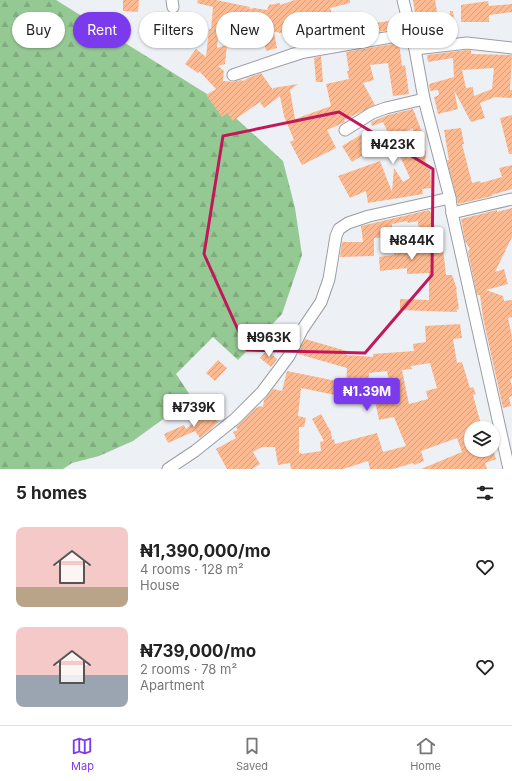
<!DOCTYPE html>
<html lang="en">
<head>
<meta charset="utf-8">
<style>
  :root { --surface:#fff; --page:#f2f2f2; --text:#222; --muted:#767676; --line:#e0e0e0; --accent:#7c3aed }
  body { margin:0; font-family:Inter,sans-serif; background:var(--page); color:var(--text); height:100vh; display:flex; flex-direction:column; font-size:15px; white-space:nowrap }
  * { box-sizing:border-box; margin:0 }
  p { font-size:13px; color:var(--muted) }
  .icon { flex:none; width:22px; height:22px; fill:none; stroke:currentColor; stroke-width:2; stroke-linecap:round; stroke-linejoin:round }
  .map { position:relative; height:469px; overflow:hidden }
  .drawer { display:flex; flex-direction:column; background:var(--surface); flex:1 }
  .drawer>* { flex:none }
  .top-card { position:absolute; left:12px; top:12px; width:488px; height:36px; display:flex; gap:8px }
  .buttons { position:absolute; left:464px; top:421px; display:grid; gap:8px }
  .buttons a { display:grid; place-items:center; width:36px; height:36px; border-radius:50%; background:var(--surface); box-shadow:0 1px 3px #0004; font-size:20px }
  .price { position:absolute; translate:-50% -34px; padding:0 9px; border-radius:4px; background:#fff; color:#222; font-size:13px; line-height:26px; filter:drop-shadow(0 1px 2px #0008) }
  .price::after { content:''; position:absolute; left:50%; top:24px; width:12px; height:9px; margin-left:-6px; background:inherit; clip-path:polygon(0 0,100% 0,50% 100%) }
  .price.current { background:var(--accent); color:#fff }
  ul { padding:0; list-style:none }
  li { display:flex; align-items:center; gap:12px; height:100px; padding:0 16px }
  li span { display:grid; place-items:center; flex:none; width:112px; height:80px; border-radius:8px; color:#555 }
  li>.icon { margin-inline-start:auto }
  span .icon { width:48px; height:48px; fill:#fffc; stroke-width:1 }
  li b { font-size:17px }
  h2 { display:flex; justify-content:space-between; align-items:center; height:48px; padding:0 16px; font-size:17px }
  .tag { padding:0 14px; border-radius:18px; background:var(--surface); box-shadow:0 1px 3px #0004; font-size:14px; line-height:36px }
  .tag.current { background:var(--accent); color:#fff }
  .dock { display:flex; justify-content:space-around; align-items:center; height:56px; border-top:1px solid var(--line); background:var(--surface); font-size:11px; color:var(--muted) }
  .dock a { display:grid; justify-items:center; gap:2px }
  .dock .current { color:var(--accent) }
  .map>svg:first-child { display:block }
</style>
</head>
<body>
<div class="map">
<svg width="512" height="469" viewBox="0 0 512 469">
  <defs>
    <pattern id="forest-firs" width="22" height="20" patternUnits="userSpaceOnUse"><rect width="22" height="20" fill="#95c993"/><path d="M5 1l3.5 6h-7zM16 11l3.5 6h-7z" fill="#7fab7e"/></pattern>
    <pattern id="building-hatch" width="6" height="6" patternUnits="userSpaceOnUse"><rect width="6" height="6" fill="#fcba92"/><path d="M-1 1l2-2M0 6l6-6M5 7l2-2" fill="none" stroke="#d79f7d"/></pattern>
  </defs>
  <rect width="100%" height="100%" fill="#edf0f5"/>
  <polygon fill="url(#forest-firs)" points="0,0 56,0 215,99 283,161 295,208 302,255 282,314 238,360 213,337 176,374 192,398 133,441 99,456 72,463 63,469 0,469"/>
  <g fill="url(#building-hatch)" fill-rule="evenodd">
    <polygon points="123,0 139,0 138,12 123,11"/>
    <polygon points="198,0 216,0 250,7 249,9 254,8 267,10 269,5 280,3 280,5 295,0 350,0 350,3 330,8 333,16 320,20 320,27 310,28 313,42 294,46 291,33 286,34 245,26 246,23 231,20 230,27 219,25 217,48 227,45 225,64 218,66 224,71 223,81 234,82 241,80 243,81 248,78 261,73 273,90 273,88 298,84 290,90 295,119 331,106 326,84 349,79 347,71 349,71 346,52 399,43 402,66 405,65 409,94 393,96 388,63 370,65 374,80 363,83 375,105 344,120 345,122 327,130 336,148 302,165 290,142 294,140 284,116 280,96 264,108 260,102 233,121 227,113 222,117 206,95 216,89 199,71 198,73 185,64 196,49 206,57 209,29 211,29 213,7 197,3"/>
    <polygon points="413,0 435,0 442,39 427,41 427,36 419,37"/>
    <polygon points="488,1 489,6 512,4 512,12 489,15 489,22 461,22 461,5"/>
    <polygon points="450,11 453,11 456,35 447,36"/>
    <polygon points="173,15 192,19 187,42 153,34 155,27 170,31"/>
    <polygon points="394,20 396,29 342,38 342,26 370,26 370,24"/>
    <polygon points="274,32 277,48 266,51 263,35"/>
    <path d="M467,50H471V54L512,55L510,90H512V98L495,97L480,103L485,118L471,122L454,90L458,109L438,114L434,97L439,95L438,90L430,91L429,84L454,77L453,58L428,62L427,55ZM494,68L492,89L474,96L473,87L466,88L462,70Z"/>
    <polygon points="321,56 323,82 316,82 314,58"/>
    <polygon points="413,109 422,132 424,132 425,151 426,151 425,166 430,166 431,188 422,189 423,194 368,203 366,191 350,198 338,176 380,161 392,192 394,168 403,182 410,178 399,154 399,150 414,151 413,128 391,139 383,122 372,126 371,122 388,115"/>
    <polygon points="512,115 512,154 509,154 500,118"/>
    <polygon points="461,128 464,144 462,144 472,183 480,181 481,183 502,177 499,168 512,165 512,189 492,195 492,196 458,204 447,160 449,160 444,130"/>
    <polygon points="369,130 379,145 352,162 342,146"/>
    <polygon points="512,208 512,237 495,272 504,269 508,284 486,290 503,296 504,301 512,300 512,317 508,318 512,337 512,378 510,380 512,386 512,396 509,397 511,406 503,408 483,318 480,295 477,295 468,252 470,249 465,241 461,219 497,210 497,212"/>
    <polygon points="429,210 433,216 437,249 443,248 446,275 452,275 457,289 456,289 459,309 456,310 457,312 400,310 400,299 429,300 429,273 407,274 407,268 380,271 379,257 394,255 394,245 420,244 418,221 408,223 407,221 392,224 392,237 374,238 374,256 340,257 342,242 363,242 361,226"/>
    <path d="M460,324L462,338L453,339L457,363L462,362L470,388L473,387L476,394L473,395L482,428H471V450H493L496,459L485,463L487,469H421L462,452L457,438L421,451L424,461L414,465L413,463L393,469H370L368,461L343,469H291L290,463L278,465L275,447H262L253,452L260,464L252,469H227L216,449L236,438L233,432L238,430L236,427L256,408L261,406L263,407L264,400L273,389L282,391L287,371L346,383L347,368L298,354L305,339L347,351L346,355L373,357V354L414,351L413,344L426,342L425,326ZM430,363L437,388L426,391L428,399L409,404L402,370L412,369L411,366ZM387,371L391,392L368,391L369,373ZM301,388L350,398L375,401L379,420L394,417L406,446L383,452L377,433L335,444L334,439L332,440L331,432L321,414L312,419L324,441L320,442L321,451L301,454V453H299V427H304L306,418L298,416Z"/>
    <polygon points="267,350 277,359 271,367 260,358"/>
    <polygon points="218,360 227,368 215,381 206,373"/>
    <polygon points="207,410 218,422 211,429 200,438 195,431 168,443 164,434 184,425 186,429"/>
  </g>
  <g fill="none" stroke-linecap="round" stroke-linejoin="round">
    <g stroke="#9b9da3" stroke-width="13">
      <g id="street">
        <polyline points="172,0 173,7"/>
        <polyline points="403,0 415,49 424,99 450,198 452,213 509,469"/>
        <polyline points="415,49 467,43 512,48"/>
        <path d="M301,53L233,75L294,54C333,47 372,40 410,34"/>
        <polyline points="345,130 372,113 386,108 424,99"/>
        <polyline points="452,213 512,199"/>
        <polyline points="168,469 195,451 235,419 262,392 289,356 302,330 321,302 329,279 336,236 339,229 348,223 369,216 450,198"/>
      </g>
    </g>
    <use href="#street" stroke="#fff" stroke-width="11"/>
  </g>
  <path fill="none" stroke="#c2185b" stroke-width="3" stroke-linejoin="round" d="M339,112L433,169L432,275L365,353L247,350L204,254L223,136Z"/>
</svg>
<div class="buttons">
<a><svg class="icon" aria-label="layers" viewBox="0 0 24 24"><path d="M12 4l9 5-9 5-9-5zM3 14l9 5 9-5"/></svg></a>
</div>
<b class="price" style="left:393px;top:165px">₦423K</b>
<b class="price" style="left:412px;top:261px">₦844K</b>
<b class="price" style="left:269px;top:358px">₦963K</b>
<b class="price current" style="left:367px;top:412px">₦1.39M</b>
<b class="price" style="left:194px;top:428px">₦739K</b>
<div class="top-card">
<a class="tag">Buy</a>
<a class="tag current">Rent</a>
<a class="tag">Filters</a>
<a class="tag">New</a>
<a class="tag">Apartment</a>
<a class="tag">House</a>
</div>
</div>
<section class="drawer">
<h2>5 homes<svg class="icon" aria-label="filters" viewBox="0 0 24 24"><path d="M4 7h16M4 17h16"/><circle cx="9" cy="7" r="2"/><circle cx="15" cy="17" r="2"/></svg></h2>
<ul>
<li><span style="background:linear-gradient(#f6c9c9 75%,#b9a48a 0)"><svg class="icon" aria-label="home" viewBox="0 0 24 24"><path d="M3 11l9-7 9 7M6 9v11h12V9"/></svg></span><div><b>₦1,390,000/mo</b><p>4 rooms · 128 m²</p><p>House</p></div><svg class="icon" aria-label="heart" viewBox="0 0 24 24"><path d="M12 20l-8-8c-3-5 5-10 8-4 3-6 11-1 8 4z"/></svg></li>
<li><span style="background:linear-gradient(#f6c9c9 60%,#9aa5b1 0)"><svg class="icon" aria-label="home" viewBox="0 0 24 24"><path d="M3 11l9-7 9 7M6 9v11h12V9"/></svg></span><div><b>₦739,000/mo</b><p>2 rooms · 78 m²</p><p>Apartment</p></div><svg class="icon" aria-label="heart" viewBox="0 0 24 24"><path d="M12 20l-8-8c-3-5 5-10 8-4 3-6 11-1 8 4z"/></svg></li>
</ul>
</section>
<nav class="dock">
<a class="current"><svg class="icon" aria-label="map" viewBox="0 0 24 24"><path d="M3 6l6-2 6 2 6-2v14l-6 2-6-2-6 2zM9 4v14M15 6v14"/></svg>Map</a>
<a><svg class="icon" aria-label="saved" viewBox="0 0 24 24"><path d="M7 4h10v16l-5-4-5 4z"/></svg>Saved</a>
<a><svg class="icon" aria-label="home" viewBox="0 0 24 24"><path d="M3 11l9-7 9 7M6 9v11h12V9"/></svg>Home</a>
</nav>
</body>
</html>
